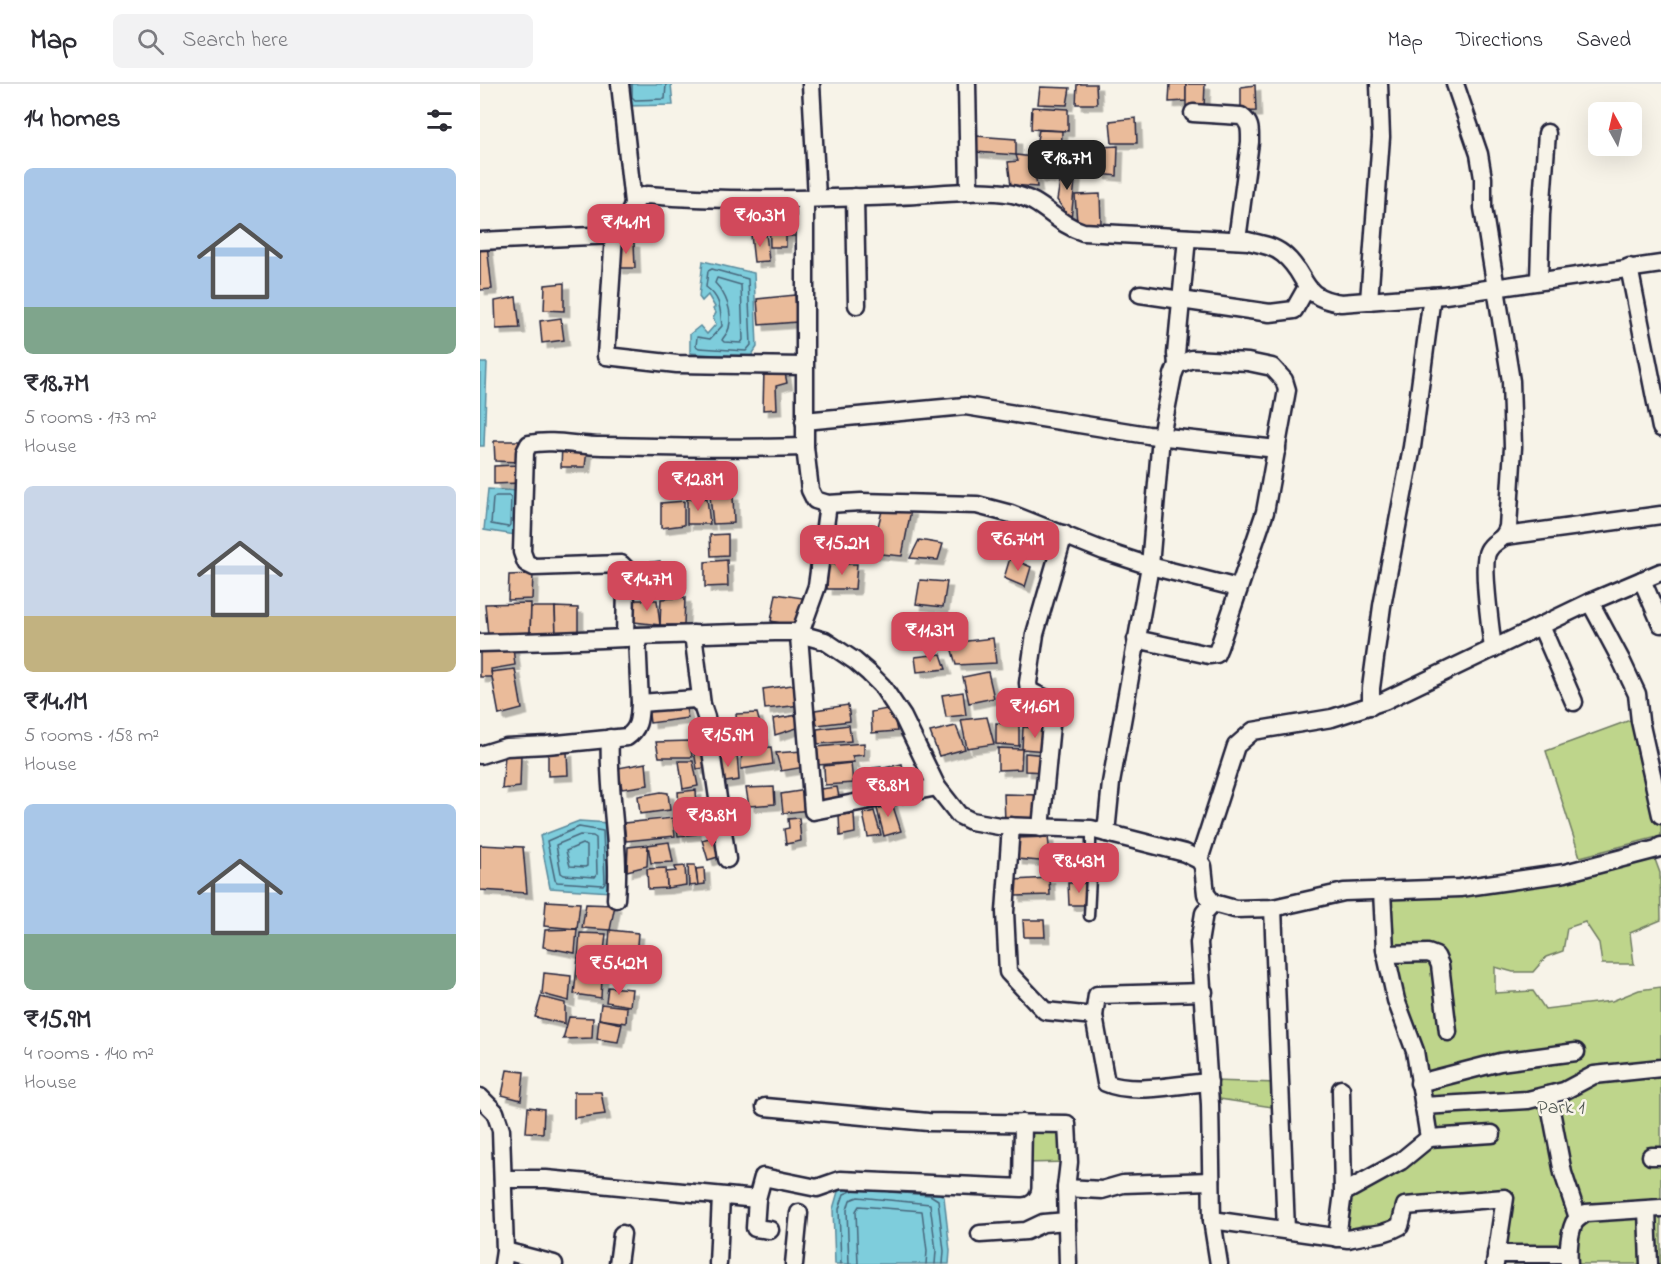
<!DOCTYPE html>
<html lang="en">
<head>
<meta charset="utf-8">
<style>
  :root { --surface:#fff; --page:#f2f2f3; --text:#2b2b33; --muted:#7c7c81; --line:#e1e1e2; --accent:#d1495b }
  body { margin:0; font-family:"Indie Flower",sans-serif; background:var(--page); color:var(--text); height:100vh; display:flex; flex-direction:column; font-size:22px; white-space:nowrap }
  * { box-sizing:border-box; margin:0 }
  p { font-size:20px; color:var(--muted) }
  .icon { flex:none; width:33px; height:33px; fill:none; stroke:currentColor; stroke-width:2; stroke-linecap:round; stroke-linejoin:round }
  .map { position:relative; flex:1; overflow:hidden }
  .sheet { display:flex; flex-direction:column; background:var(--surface); width:480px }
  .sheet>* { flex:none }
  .needle { width:39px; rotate:352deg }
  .tools { position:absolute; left:1108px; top:18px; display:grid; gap:12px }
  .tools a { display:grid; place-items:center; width:54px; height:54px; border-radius:9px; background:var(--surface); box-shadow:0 6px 24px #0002; font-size:30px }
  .price { position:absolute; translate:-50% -51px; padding:0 14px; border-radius:12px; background:var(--accent); color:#fff; font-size:20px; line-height:39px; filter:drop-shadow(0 2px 3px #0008) }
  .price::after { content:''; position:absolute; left:50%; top:36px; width:18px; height:14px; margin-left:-9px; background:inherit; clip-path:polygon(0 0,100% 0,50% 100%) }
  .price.on { background:#222; color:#fff }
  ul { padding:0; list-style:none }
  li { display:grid; align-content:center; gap:12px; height:318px; padding:0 24px }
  li span { display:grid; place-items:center; height:186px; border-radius:9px; color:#555 }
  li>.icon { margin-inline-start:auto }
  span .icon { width:108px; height:108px; fill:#fffc; stroke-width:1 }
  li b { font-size:26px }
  h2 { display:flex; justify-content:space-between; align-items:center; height:72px; padding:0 24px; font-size:26px }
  header { display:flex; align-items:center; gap:36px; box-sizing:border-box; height:84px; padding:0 30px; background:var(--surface); border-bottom:2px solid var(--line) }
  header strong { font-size:28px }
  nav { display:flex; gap:33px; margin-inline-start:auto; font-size:21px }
  .search { width:420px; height:54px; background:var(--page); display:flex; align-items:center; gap:15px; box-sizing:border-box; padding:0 21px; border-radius:9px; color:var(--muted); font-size:22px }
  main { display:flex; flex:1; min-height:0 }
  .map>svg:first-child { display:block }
</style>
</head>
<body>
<header>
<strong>Map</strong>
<div class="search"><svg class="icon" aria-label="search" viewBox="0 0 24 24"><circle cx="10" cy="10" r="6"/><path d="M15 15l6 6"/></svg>Search here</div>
<nav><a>Map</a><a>Directions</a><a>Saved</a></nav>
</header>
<main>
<section class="sheet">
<h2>14 homes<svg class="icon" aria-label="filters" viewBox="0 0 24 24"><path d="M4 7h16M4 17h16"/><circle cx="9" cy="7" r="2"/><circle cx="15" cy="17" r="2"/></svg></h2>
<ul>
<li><span style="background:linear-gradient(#a9c7e8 75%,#7fa58c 0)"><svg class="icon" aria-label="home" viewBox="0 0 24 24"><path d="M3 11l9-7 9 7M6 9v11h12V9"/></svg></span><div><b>₹18.7M</b><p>5 rooms · 173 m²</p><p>House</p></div></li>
<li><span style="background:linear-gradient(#c9d6e8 70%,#c2b280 0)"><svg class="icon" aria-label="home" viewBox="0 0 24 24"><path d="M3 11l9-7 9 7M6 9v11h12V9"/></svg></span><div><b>₹14.1M</b><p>5 rooms · 158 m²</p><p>House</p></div></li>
<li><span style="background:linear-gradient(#a9c7e8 70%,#7fa58c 0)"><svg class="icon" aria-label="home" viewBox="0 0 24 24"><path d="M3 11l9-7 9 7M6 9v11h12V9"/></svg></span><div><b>₹15.9M</b><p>4 rooms · 140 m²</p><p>House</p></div></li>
</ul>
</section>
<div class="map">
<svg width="1181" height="1180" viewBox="0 0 1181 1180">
  <defs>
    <filter id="shadow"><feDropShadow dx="5.5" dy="5.5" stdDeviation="0" flood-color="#0004"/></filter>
  </defs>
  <rect width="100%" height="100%" fill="#f7f3e8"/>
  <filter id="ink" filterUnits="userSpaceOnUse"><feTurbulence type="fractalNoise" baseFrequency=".0167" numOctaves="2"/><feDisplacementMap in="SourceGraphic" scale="12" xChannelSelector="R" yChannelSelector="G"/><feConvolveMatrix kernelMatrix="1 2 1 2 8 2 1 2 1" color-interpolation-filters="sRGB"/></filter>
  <g filter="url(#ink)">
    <g fill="#bed58b" stroke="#707c63" stroke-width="1.5">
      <polygon points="1153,635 1181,735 1181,752 1100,773 1066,667"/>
      <polygon points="1173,770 1180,789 1181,836 1150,849 1154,880 1122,880 1119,859 1105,838 1087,844 1083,867 1066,873 1053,888 1033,888 1015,883 1015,909 1053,907 1065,925 1132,917 1159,906 1181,903 1181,1180 1019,1180 1029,1109 922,1114 915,1139 904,1142 882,1141 864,1150 869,1112 943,1067 922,915 909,855 907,814"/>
      <polygon points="733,997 798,999 799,1024 733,1014"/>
      <polygon points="543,1039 587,1040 589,1078 545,1079"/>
    </g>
    <g fill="#7ecddc" stroke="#59899c" stroke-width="1.5">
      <polygon points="146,0 191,0 193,21 146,22"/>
      <polygon points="223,177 274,189 277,263 270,274 210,269 210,250 220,242 227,250 236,240 233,234 236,229 233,225 235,223 228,211 222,217 219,213"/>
      <polygon points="0,279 7,279 4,362 0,362"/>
      <polygon points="8,405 38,407 35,451 4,446"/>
      <polygon points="99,737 129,739 131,808 70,804 60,752"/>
      <polygon points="359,1104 453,1105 464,1113 470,1167 469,1180 355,1180 353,1125"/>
    </g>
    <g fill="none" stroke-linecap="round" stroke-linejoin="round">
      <g stroke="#47667b" stroke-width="1.5">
        <polyline points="152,0 152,13 155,16 185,15 186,0"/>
        <path d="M232,185L268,195L271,261L266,267L219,264L216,262L217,253L230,255L242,242C240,225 241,214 226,203L228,187Z"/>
        <path d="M237,194L261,201L263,256L261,259L244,258L242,256C244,252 248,249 249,244C253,228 246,210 235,199Z"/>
        <polygon points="16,412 29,412 31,414 30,441 28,443 11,440 13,414"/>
        <polygon points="99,743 123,747 125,798 123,801 77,798 75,796 67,757"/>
        <polygon points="100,751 113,752 116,754 117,790 115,793 84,791 81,789 76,761"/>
        <polygon points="102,760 107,762 107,782 105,783 90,782 86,767"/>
        <polyline points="409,1108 450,1111 458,1116 464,1167 463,1180"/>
        <polyline points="361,1180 359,1125 364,1110 374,1106"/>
        <polyline points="369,1180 367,1126 370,1116 378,1113 450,1120 456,1167 455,1180"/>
        <polyline points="378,1180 376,1127 379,1122 442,1127 447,1167 446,1180"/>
      </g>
    </g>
    <g fill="#eabb9a" stroke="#22223b" stroke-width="1.5" filter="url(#shadow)">
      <polygon points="597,0 616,0 617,20 596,20"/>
      <polygon points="690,0 706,0 706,17 689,18"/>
      <polygon points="706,0 725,0 724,23 706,22"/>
      <polygon points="775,1 776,27 761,28 761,3"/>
      <polygon points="560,3 590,4 587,21 558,20"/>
      <polygon points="552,23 588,25 588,47 551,45"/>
      <polygon points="656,34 657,59 632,59 630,37"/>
      <polygon points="559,46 582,47 581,73 554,70"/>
      <polygon points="496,52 536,55 536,71 495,68"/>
      <polygon points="638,62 637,92 621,90 619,63"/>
      <polygon points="536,71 553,73 557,103 531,101 528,78 538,77"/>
      <polygon points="556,75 576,75 575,94 558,93"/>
      <polygon points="582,85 596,87 591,136 577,116"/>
      <polygon points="620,110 621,140 597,139 595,111"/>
      <rect x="272" y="121" width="13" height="24"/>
      <polygon points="319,124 319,152 306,152 306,163 290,163 289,125"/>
      <polygon points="286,149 289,177 274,178 271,151"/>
      <polygon points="138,158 154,158 155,184 138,184"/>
      <polygon points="0,161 7,161 12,205 0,206"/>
      <polygon points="84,199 84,227 64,226 65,201"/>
      <polygon points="315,211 317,238 279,241 277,215"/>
      <polygon points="36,213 40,244 16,245 15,217"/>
      <polygon points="81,234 84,256 62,259 60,237"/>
      <polygon points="304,284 307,299 296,302 297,325 283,326 284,285"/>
      <polygon points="14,357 39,357 39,378 15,377"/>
      <polygon points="82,362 107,366 105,383 81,383"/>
      <polygon points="40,381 40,399 14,400 14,382"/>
      <polygon points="253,411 254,439 233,440 230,412"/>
      <polygon points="227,414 230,440 207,440 207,415"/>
      <polygon points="204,417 204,441 181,444 181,419"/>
      <polygon points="403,423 431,426 422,472 391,469"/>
      <polygon points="248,450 248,471 231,472 230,451"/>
      <polygon points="439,456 463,460 458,476 430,474"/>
      <polygon points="530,474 551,483 545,503 524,494"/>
      <polygon points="247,476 248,502 225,503 225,478"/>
      <polygon points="180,477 183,505 157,508 157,480"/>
      <polygon points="348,480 377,480 375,505 347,505"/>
      <polygon points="53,490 52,515 28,516 29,491"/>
      <polygon points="440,496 467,498 463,523 436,520"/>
      <polygon points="296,510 323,514 315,542 291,537"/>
      <polygon points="205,513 204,541 180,541 181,515"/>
      <polygon points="154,516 177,516 180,541 154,538"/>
      <polygon points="51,519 50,551 8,552 5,520"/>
      <polygon points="51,523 75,523 76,550 50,551"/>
      <polygon points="75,523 98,524 98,549 76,550"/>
      <polygon points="432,534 462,536 461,555 433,554"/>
      <polygon points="513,554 516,579 476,581 470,559"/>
      <polygon points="33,564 35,581 11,585 12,593 0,593 0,567"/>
      <polygon points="461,570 466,585 437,588 435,573"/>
      <polygon points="35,585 42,625 19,631 11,588"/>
      <polygon points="508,588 514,614 489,619 483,593"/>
      <polygon points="319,600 321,621 285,625 283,605"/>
      <polygon points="483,608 486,631 466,633 462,611"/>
      <polygon points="205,619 208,634 170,639 168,622"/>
      <polygon points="368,621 370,637 337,641 335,626"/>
      <polygon points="412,624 417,647 392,649 391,628"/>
      <polygon points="277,629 285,659 258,661 256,630"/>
      <polygon points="318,631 317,644 295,651 293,635"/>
      <polygon points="507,633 514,660 487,664 481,636"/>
      <polygon points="516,639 539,641 539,662 516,660"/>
      <polygon points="369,641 371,657 338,660 337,645"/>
      <polygon points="476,642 485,665 459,672 450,648"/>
      <polygon points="543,643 569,645 567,667 542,665"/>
      <polygon points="229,651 233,683 217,685 212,654"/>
      <polygon points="210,657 212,673 179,673 176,658"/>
      <polygon points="384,659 384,671 372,672 374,678 338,681 336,663"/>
      <polygon points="291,663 293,680 261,685 262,666"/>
      <polygon points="518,664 542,665 541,685 518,686"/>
      <polygon points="87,667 88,691 68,692 68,669"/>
      <polygon points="322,667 325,683 301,687 296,669"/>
      <polygon points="257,669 259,696 239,699 238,673"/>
      <polygon points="545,669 566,671 566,688 545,687"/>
      <polygon points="41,670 40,703 22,705 25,671"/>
      <polygon points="199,677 213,677 218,702 203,705"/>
      <polygon points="166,679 168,701 142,705 138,684"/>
      <polygon points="371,679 373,699 345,701 344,682"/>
      <polygon points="422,680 428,705 408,707 404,684"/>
      <polygon points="401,683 408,711 391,714 386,690 393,688 393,684"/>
      <polygon points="294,703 295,720 269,722 266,704"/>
      <polygon points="357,703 360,718 341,721 340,705"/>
      <polygon points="216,706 217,723 199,723 198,708"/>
      <polygon points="326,706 329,726 303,729 301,710"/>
      <polygon points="181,708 188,709 190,726 160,730 158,712"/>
      <polygon points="524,710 559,711 560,737 525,738"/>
      <polygon points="411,716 421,747 404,752 396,721"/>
      <polygon points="394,727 401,751 388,753 383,730"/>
      <polygon points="374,730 375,749 360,752 359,731"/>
      <polygon points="214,731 216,750 198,752 196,733"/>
      <polygon points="193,734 195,752 146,757 144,739"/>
      <polygon points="319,734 321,757 306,760 304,745 309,744 308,735"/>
      <polygon points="236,752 241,772 228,776 222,756"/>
      <polygon points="568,753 571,778 537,775 537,754"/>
      <polygon points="189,758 193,778 171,779 168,761"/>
      <polygon points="0,761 43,763 47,809 0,806"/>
      <polygon points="168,761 167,782 147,787 148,763"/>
      <polygon points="208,781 215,781 218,801 209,802"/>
      <polygon points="205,782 206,801 187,804 186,788 196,787 195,783"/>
      <polygon points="186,784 187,804 168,805 167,785"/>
      <polygon points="224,784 225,800 218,801 216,785"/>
      <polygon points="569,794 570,811 535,812 534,796"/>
      <polygon points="588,799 610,799 609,821 589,821"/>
      <polygon points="66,817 100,819 97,845 64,842"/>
      <polygon points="106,820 135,821 130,846 102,844"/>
      <polygon points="543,836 564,836 565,853 544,853"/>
      <polygon points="97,845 95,869 63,863 65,846"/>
      <polygon points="130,846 158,849 155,884 127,881"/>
      <polygon points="100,849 126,850 123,876 98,874"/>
      <polygon points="98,874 123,876 121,914 94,910"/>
      <polygon points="64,889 91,892 89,917 62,910"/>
      <polygon points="128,903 152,905 150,922 126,918"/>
      <polygon points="61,913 85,919 85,940 55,933"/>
      <polygon points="121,920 147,923 146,939 119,935"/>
      <polygon points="89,933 113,934 112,954 83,955"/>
      <polygon points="119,935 142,940 138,958 117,955"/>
      <polygon points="27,986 44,988 41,1016 22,1011"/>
      <polygon points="94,1008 121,1008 125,1030 94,1034"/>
      <polygon points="48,1023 64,1025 63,1049 46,1048"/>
    </g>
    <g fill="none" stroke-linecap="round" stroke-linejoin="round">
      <g stroke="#22223b" stroke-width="13">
        <polyline id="service" points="609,832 611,793 611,745"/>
      </g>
      <g stroke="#22223b" stroke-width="21">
        <g id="minor">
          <polyline points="140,0 153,119"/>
          <polyline points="331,0 337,114"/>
          <polyline points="487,0 489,108"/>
          <path d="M975,0L999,70L1003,94V124L1031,297L1033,363L1028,443C1023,459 1014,455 1008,467C1001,479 1011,547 1013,565"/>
          <path d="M713,29L761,32C771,39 770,46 770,58L757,156"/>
          <polyline points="375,113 377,221"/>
          <polyline points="325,116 325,363 330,406 335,416 348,420 381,418 497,421 531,430 624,467 670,482 758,504"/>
          <polyline points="134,151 126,272 197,280 324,282"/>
          <path d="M0,157L134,151C155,137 145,116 167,111C251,118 334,115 418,112C455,111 495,104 532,110C564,116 574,139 603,148L768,157C781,160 793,162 803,170C830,192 818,213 861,219L965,211L1181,180"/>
          <polyline points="1149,183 1181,344"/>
          <polyline points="1059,196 1061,131 1067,49"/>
          <polyline points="660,210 790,229 814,226 827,203"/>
          <polyline points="889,217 901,53 899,0"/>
          <polyline points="697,281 696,270 707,154"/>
          <polyline points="324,337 485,322 668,351 797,365"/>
          <polyline points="348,420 337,502 319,552 333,727 457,703"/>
          <polyline points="1025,452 1181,431"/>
          <polyline points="1162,496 1181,540"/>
          <polyline points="1110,518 1181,488"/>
          <polyline points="1061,542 1094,618"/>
          <polyline points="213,550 222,621"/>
          <polyline points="157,552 160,619"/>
          <path d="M145,554L146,501L148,487L141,480L54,483L46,479L42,468L45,368L49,360C73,355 98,362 122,362C190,363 257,365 325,363"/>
          <polyline points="0,559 77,557 145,554 157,552 295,548 312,548 345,557 375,577 389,589 402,602 423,633 457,703 479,731 491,737 519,742 611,745 705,769 719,776 723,782 726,810 733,819 755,825 793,824 864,808 980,804 1085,789 1177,765 1181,762"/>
          <polyline points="891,622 891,604 902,522 932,363 952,212"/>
          <path d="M130,654C127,708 141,761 136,815"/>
          <path d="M0,671L26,663L67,661L147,653C160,644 159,633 160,619L215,615L222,621L226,633L247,775"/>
          <polyline points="531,742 525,828 528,888 565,927 614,932 617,911 724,908"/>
          <path d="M561,744L573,620C568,613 556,612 549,606L548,599L555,550L584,450"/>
          <polyline points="626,749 631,699 670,482 681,352 693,291 697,281 712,275 768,278 792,283 804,296 807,306 785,428 739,563 736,570 729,571 656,555"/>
          <polyline points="719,776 756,662 773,647 852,634 904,617 1110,518 1141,576 1157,610 1160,637 1181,731"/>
          <polyline points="793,824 806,1146"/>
          <polyline points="906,870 948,869 956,872 960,881 968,948"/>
          <path d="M614,932L626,999C653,1011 699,1000 729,998"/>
          <polyline points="939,999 1020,978 1096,968"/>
          <polyline points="1068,1011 1083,1089 1098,1134"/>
          <polyline points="0,1013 15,1028 21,1046 25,1167 23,1180"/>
          <polyline points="943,1022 1048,1016 1084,1007 1114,991 1181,984"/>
          <polyline points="285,1023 448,1038 587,1040 589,1078 586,1104 622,1106 643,1100 731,1097"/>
          <polyline points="949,1054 1012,1050"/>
          <polyline points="1171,1072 1181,1072"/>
          <polyline points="23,1095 66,1095 277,1115"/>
          <polyline points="586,1104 588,1180"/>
          <polyline points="863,1109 921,1077 949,1054 935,967 916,916 905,866 902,807"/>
          <polyline points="1167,1126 1169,1180"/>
          <polyline points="732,1136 730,1020 719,859 724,829 733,819"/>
          <polyline points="290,1146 275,1144 277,1115 283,1093 337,1104 360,1096 542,1104 543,1039"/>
          <polyline points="500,1150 546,1147 563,1139 587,1137"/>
          <polyline points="857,1154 863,1109 861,1005"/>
          <polyline points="25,1167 74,1180"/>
          <polyline points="1016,1170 1088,1170"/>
          <polyline points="138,1180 142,1150"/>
          <polyline points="238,1180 241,1112"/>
          <polyline points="314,1180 319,1129"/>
          <path d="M739,1180L732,1136L868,1155C887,1150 903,1152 920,1142L925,1122L1025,1114L1015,1180"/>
          <path d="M1089,1180C1088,1168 1089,1150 1094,1139C1097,1134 1102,1132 1106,1129L1181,1124"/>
        </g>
      </g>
      <use href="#service" stroke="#f7f3e8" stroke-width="8"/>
      <use href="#minor" stroke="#f7f3e8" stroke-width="16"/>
    </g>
  </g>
  <g text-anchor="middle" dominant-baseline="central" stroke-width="5" stroke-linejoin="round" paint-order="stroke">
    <g font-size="20" fill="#515853" stroke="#f7f3e8">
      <text x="1081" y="1024">Park 1</text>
    </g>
  </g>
</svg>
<div class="tools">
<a><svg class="needle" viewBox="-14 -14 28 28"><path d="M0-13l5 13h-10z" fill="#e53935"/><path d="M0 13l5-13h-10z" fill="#7c7c81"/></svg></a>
</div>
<b class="price on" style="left:587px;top:107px">₹18.7M</b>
<b class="price" style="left:280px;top:164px">₹10.3M</b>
<b class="price" style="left:146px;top:171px">₹14.1M</b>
<b class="price" style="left:218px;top:428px">₹12.8M</b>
<b class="price" style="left:538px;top:488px">₹6.74M</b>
<b class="price" style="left:362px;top:492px">₹15.2M</b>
<b class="price" style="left:167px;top:528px">₹14.7M</b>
<b class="price" style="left:450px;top:579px">₹11.3M</b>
<b class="price" style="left:555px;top:655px">₹11.6M</b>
<b class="price" style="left:248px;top:684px">₹15.9M</b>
<b class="price" style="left:408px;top:734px">₹8.8M</b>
<b class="price" style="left:232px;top:764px">₹13.8M</b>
<b class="price" style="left:599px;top:810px">₹8.43M</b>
<b class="price" style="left:139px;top:912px">₹5.42M</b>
</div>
</main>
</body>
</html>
